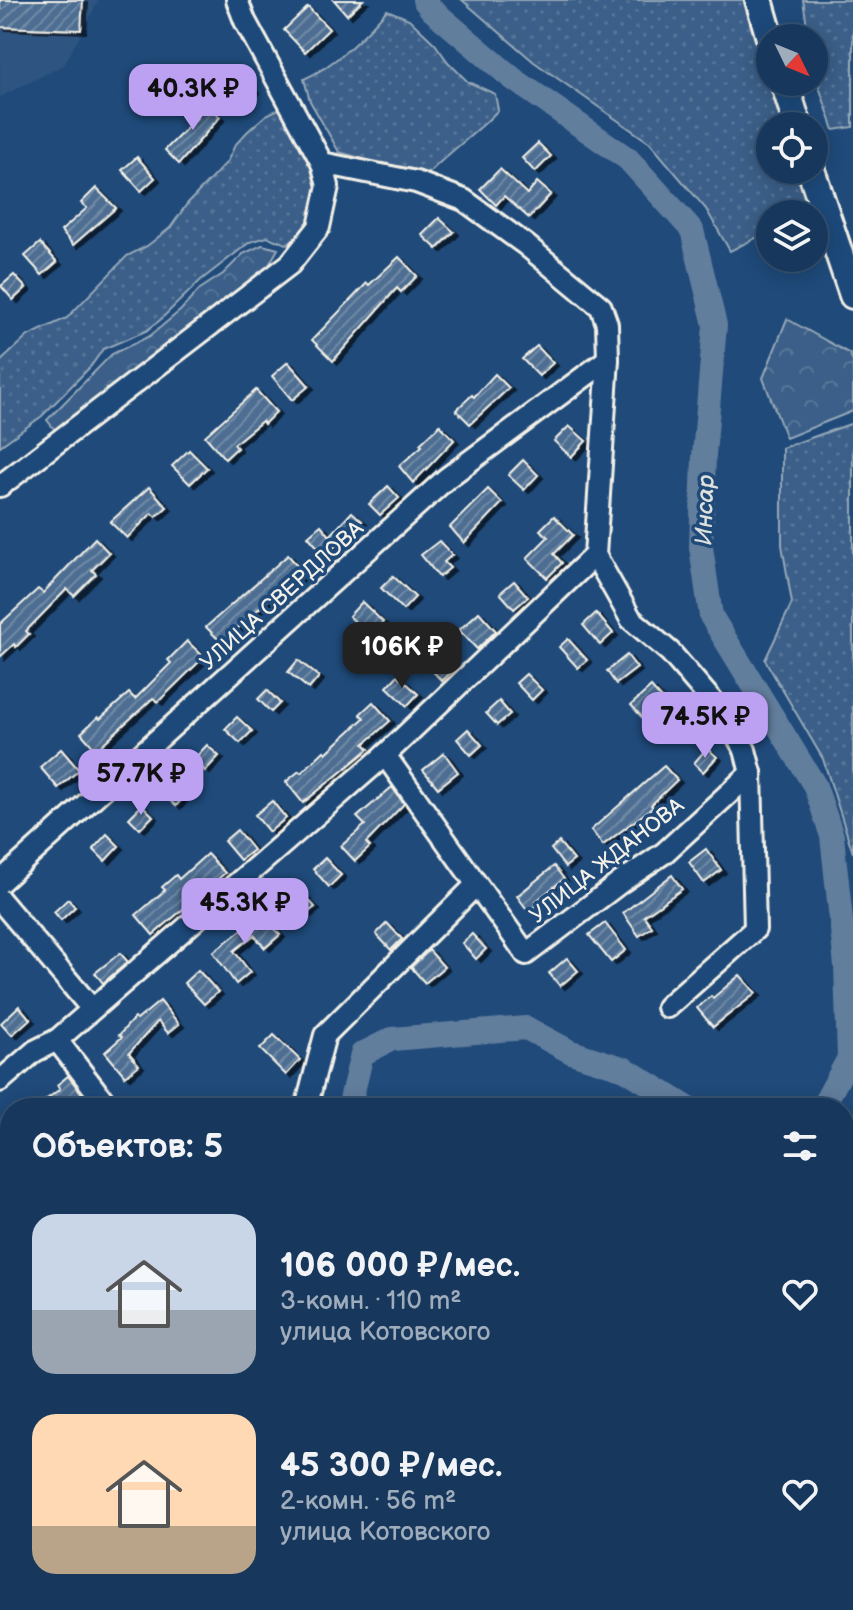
<!DOCTYPE html>
<html lang="ru">
<head>
<meta charset="utf-8">
<style>
  :root { --surface:#17385c; --page:#244365; --text:#f1f3f6; --muted:#9eacbb; --line:#365272; --accent:#bca0f2 }
  body { margin:0; font-family:"Balsamiq Sans",sans-serif; background:var(--page); color:var(--text); height:100vh; display:flex; flex-direction:column; font-size:30px; white-space:nowrap }
  * { box-sizing:border-box; margin:0 }
  p { font-size:26px; color:var(--muted) }
  .icon { flex:none; width:44px; height:44px; fill:none; stroke:currentColor; stroke-width:2; stroke-linecap:round; stroke-linejoin:round }
  .map { position:relative; flex:1; overflow:hidden }
  .sheet { position:absolute; left:0px; top:1098px; width:854px; height:512px; display:flex; flex-direction:column; background:var(--surface); border-radius:32px 32px 0 0; box-shadow:0 4px 20px #0003,0 0 0 2px var(--line) }
  .sheet>* { flex:none }
  .needle { width:52px; rotate:133deg }
  .controls { position:absolute; left:756px; top:24px; display:grid; gap:16px }
  .controls a { display:grid; place-items:center; width:72px; height:72px; border-radius:50%; background:var(--surface); box-shadow:0 4px 20px #0003,0 0 0 2px var(--line); font-size:40px }
  .price { position:absolute; translate:-50% -68px; padding:0 18px; border-radius:16px; background:var(--accent); color:#111; font-size:26px; line-height:52px; filter:drop-shadow(0 2px 4px #0008) }
  .price::after { content:''; position:absolute; left:50%; top:48px; width:24px; height:18px; margin-left:-12px; background:inherit; clip-path:polygon(0 0,100% 0,50% 100%) }
  .price.active { background:#222; color:#fff }
  ul { padding:0; list-style:none }
  li { display:flex; align-items:center; gap:24px; height:200px; padding:0 32px }
  li span { display:grid; place-items:center; flex:none; width:224px; height:160px; border-radius:24px; color:#555 }
  li>.icon { margin-inline-start:auto }
  span .icon { width:96px; height:96px; fill:#fffc; stroke-width:1 }
  li b { font-size:34px }
  h2 { display:flex; justify-content:space-between; align-items:center; height:96px; padding:0 32px; font-size:34px }
  .map>svg:first-child { display:block }
</style>
</head>
<body>
<div class="map">
<svg width="853" height="1610" viewBox="0 0 853 1610">
  <defs>
    <pattern id="grass-dots" width="8" height="8" patternUnits="userSpaceOnUse" patternTransform="scale(2)"><rect width="8" height="8" fill="#3a5f88"/><path d="M2 2h.1M6 6h.1" fill="none" stroke="#577699" stroke-width="1.8" stroke-linecap="round"/></pattern>
    <pattern id="forest-crowns" width="20" height="18" patternUnits="userSpaceOnUse" patternTransform="scale(2)"><rect width="20" height="18" fill="#3a5f88"/><path d="M2 6a3 3 0 1 1 6 0M12 15a3 3 0 1 1 6 0" fill="none" stroke="#577699"/></pattern>
    <pattern id="building-hatch" width="6" height="6" patternUnits="userSpaceOnUse" patternTransform="scale(2)"><rect width="6" height="6" fill="#4d6e92"/><path d="M-1 1l2-2M0 6l6-6M5 7l2-2" fill="none" stroke="#708aa6"/></pattern>
    <filter id="shadow"><feDropShadow dx="5" dy="3" stdDeviation="0" flood-color="#0009"/></filter>
  </defs>
  <rect width="100%" height="100%" fill="#1f4a7a"/>
  <filter id="ink" filterUnits="userSpaceOnUse"><feTurbulence type="fractalNoise" baseFrequency=".0125" numOctaves="2"/><feDisplacementMap in="SourceGraphic" scale="16" xChannelSelector="R" yChannelSelector="G"/><feConvolveMatrix kernelMatrix="1 2 1 2 8 2 1 2 1" color-interpolation-filters="sRGB"/></filter>
  <g filter="url(#ink)">
    <polygon fill="#2d5581" points="0,0 99,0 64,65 0,97"/>
    <g fill="url(#grass-dots)" stroke="#97a8b8" stroke-width="2">
      <polygon points="462,0 744,0 784,126 770,126 770,170 798,170 812,211 806,214 770,214 770,231 730,251 706,209 650,143 534,62"/>
      <polygon points="803,0 853,0 853,127 834,130 815,75 814,38 809,38"/>
      <path d="M387,10L409,19L435,44L448,62L468,82L495,94L498,110C477,133 451,150 429,173L396,168L339,152L310,101L304,79C336,65 364,36 387,10Z"/>
      <path d="M281,108C299,140 336,192 307,227C302,234 293,239 287,244L267,237L250,242L201,280L159,321L146,331L103,349L91,366L42,416L0,446V362L28,336L67,318L127,256L147,246L170,228L187,204L227,162L235,145L247,132L266,115Z"/>
      <polygon points="853,423 853,853 823,759 765,660 792,603 782,545 782,448"/>
    </g>
    <g fill="url(#forest-crowns)" stroke="#97a8b8" stroke-width="2">
      <polygon points="262,245 278,249 265,272 134,375 55,430 47,420 112,354 150,336 181,310 200,289 223,274 243,254"/>
      <polygon points="787,319 850,354 853,362 853,411 786,438 763,378"/>
    </g>
    <g fill="none" stroke-linecap="round" stroke-linejoin="round">
      <g stroke="#627e9d" stroke-width="24">
        <polyline points="424,0 431,9 512,78 628,159 692,230 715,325 704,455 701,547 711,616 815,786 832,836 846,966 849,1058 822,1108"/>
        <polyline points="349,1108 362,1054 392,1039 526,1028 571,1052 625,1069 688,1108"/>
        <polyline points="0,1359 10,1358"/>
      </g>
    </g>
    <g fill="url(#building-hatch)" stroke="#f4f1e8" stroke-width="2" filter="url(#shadow)">
      <polygon points="0,0 83,0 81,30 0,27"/>
      <polygon points="334,0 363,0 347,15"/>
      <polygon points="308,7 329,29 305,52 284,30"/>
      <polygon points="237,71 254,91 238,105 221,85"/>
      <polygon points="201,100 220,117 179,164 165,150 197,118 191,111"/>
      <polygon points="538,143 551,156 535,172 522,158"/>
      <polygon points="137,157 155,178 141,191 122,170"/>
      <polygon points="500,169 527,194 537,182 551,194 529,218 504,196 496,205 480,189"/>
      <polygon points="96,188 116,208 73,245 61,231 87,208 81,203"/>
      <polygon points="439,218 454,232 437,249 422,235"/>
      <polygon points="40,243 57,262 42,275 25,256"/>
      <polygon points="399,257 417,276 401,292 397,288 333,361 312,340 367,283 369,285"/>
      <polygon points="14,275 26,288 13,300 1,286"/>
      <polygon points="537,346 553,363 539,376 522,359"/>
      <polygon points="288,362 309,386 292,400 272,376"/>
      <polygon points="495,374 509,388 470,424 456,410 472,395 474,397"/>
      <polygon points="256,390 276,412 264,424 262,421 234,444 237,448 225,459 205,436"/>
      <polygon points="440,425 454,440 413,483 399,466 422,446 420,444"/>
      <polygon points="569,426 586,441 571,457 554,441"/>
      <polygon points="189,450 207,468 190,484 172,466"/>
      <polygon points="523,460 538,475 524,490 508,475"/>
      <polygon points="388,486 399,498 380,515 369,504"/>
      <polygon points="149,487 167,507 156,517 152,513 127,538 110,522"/>
      <polygon points="488,489 502,503 464,543 450,527"/>
      <polygon points="352,512 362,521 325,556 308,536 321,525 330,536"/>
      <polygon points="554,516 573,535 554,554 562,563 547,578 527,558 548,537 540,530"/>
      <polygon points="95,538 109,553 92,570 96,574 74,596 67,589 26,631 29,634 16,647 14,644 0,657 0,624 38,589 43,593"/>
      <polygon points="439,541 452,555 444,562 450,568 439,577 421,555"/>
      <polygon points="288,555 304,573 287,589 284,585 222,643 206,627"/>
      <polygon points="393,576 415,597 403,610 381,588"/>
      <polygon points="514,581 528,597 514,609 500,593"/>
      <polygon points="362,602 383,622 370,636 349,616"/>
      <polygon points="479,612 496,631 477,649 459,630"/>
      <polygon points="596,613 613,633 600,645 583,625"/>
      <polygon points="568,639 587,660 578,668 559,647"/>
      <polygon points="187,641 204,657 158,702 153,698 96,750 81,733 98,717 100,719 129,693 135,699 171,663 168,660"/>
      <polygon points="438,648 456,667 442,681 424,662"/>
      <polygon points="627,655 637,668 616,684 607,671"/>
      <polygon points="298,660 319,677 309,689 288,672"/>
      <polygon points="526,674 542,690 532,700 516,683"/>
      <polygon points="398,675 418,694 407,706 387,687"/>
      <polygon points="651,687 669,707 649,725 631,705"/>
      <polygon points="267,690 280,703 271,712 258,699"/>
      <polygon points="499,701 510,714 497,725 486,713"/>
      <polygon points="373,702 390,721 364,744 369,749 303,803 286,782 299,771 301,773 324,751 326,753 364,718 360,714"/>
      <polygon points="237,717 252,731 240,743 225,729"/>
      <polygon points="468,729 482,745 471,755 457,739"/>
      <polygon points="207,745 219,756 205,771 193,760"/>
      <polygon points="707,748 717,757 703,772 694,763"/>
      <polygon points="61,749 79,770 58,788 40,767"/>
      <polygon points="444,753 458,772 438,788 423,770"/>
      <polygon points="664,766 677,780 651,805 653,807 603,845 591,830"/>
      <polygon points="171,778 187,793 176,806 159,791"/>
      <polygon points="392,787 404,804 366,843 370,847 355,861 341,846 365,825 357,817"/>
      <polygon points="272,801 286,818 269,832 255,815"/>
      <polygon points="142,805 153,816 140,829 129,818"/>
      <polygon points="237,830 253,850 240,860 224,841"/>
      <polygon points="107,834 119,846 105,861 93,849"/>
      <polygon points="559,842 574,860 565,867 551,849"/>
      <polygon points="706,849 721,870 704,883 689,862"/>
      <polygon points="207,854 225,873 153,935 136,915 165,890 162,887 176,875 179,879"/>
      <polygon points="325,858 341,875 329,887 313,869"/>
      <polygon points="554,866 564,879 536,901 539,904 529,912 517,896"/>
      <polygon points="672,875 682,889 644,916 652,927 639,936 623,913"/>
      <polygon points="296,886 315,907 293,924 276,903"/>
      <polygon points="68,899 75,907 61,920 54,912"/>
      <polygon points="262,914 280,935 265,948 254,935 234,951 250,972 236,984 213,952"/>
      <polygon points="387,923 402,939 391,950 376,934"/>
      <polygon points="605,923 626,950 611,962 589,935"/>
      <polygon points="472,934 486,949 476,959 462,943"/>
      <polygon points="429,950 444,967 425,983 411,967"/>
      <polygon points="120,953 128,962 103,983 95,973"/>
      <polygon points="567,958 578,971 560,986 549,973"/>
      <polygon points="198,970 218,992 204,1004 184,983"/>
      <polygon points="740,975 756,993 713,1027 697,1008 711,996 713,998"/>
      <polygon points="160,1001 179,1024 168,1033 158,1021 129,1053 139,1065 125,1076 105,1052 122,1037 119,1035 134,1018 137,1020"/>
      <polygon points="19,1006 30,1019 12,1035 1,1023"/>
      <polygon points="274,1035 300,1060 286,1075 260,1049"/>
      <polygon points="68,1076 83,1095 67,1108 35,1108 60,1089 57,1085"/>
    </g>
    <g fill="none" stroke-linecap="round" stroke-linejoin="round">
      <g stroke="#f4f1e8" stroke-width="26">
        <g id="minor">
          <polyline points="322,163 416,182 464,200 526,245 601,307 607,324 608,359 595,555 631,619 670,652 725,716 745,750 751,773 755,929 667,1007"/>
          <polyline points="0,486 290,264 319,227 328,186 322,163 245,21 237,0"/>
          <polyline points="385,755 526,954 621,882 664,853 751,773"/>
          <polyline points="0,882 447,478 608,359"/>
          <polyline points="0,900 92,1009"/>
          <polyline points="57,1040 109,1108"/>
          <polyline points="0,1081 35,1051 57,1040 385,755 595,555"/>
          <polyline points="306,1108 325,1035 476,885"/>
          <polyline points="844,1169 853,1154"/>
          <polyline points="0,1483 10,1480"/>
          <polyline points="177,1600 179,1610"/>
          <polyline points="546,1600 553,1610"/>
          <polyline points="574,1610 580,1600"/>
        </g>
      </g>
      <g stroke="#f4f1e8" stroke-width="32">
        <g id="major">
          <polyline points="759,0 770,38"/>
          <polyline points="784,82 798,126"/>
          <polyline points="811,170 853,295"/>
        </g>
      </g>
      <use href="#minor" stroke="#1f4a7a" stroke-width="20"/>
      <use href="#major" stroke="#1f4a7a" stroke-width="26"/>
    </g>
  </g>
  <g text-anchor="middle" dominant-baseline="central" stroke-width="7" stroke-linejoin="round" paint-order="stroke">
    <g font-size="22" fill="#f4f1e8" stroke="#1f4a7a">
      <text transform="translate(282 596) rotate(-42)">УЛИЦА СВЕРДЛОВА</text>
      <text transform="translate(607 861) rotate(-38)">УЛИЦА ЖДАНОВА</text>
    </g>
    <g font-size="24" font-style="italic" fill="#dee0dd" stroke="#1f4a7a">
      <text transform="translate(705 510) rotate(-88)">Инсар</text>
    </g>
  </g>
</svg>
<div class="controls">
<a><svg class="needle" viewBox="-14 -14 28 28"><path d="M0-13l5 13h-10z" fill="#e53935"/><path d="M0 13l5-13h-10z" fill="#9eacbb"/></svg></a>
<a><svg class="icon" aria-label="locate" viewBox="0 0 24 24"><circle cx="12" cy="12" r="6"/><path d="M12 2v4M12 18v4M2 12h4M18 12h4"/></svg></a>
<a><svg class="icon" aria-label="layers" viewBox="0 0 24 24"><path d="M12 4l9 5-9 5-9-5zM3 14l9 5 9-5"/></svg></a>
</div>
<b class="price" style="left:193px;top:132px">40.3K ₽</b>
<b class="price active" style="left:402px;top:690px">106K ₽</b>
<b class="price" style="left:705px;top:760px">74.5K ₽</b>
<b class="price" style="left:141px;top:817px">57.7K ₽</b>
<b class="price" style="left:245px;top:946px">45.3K ₽</b>
<section class="sheet">
<h2>Объектов: 5<svg class="icon" aria-label="filters" viewBox="0 0 24 24"><path d="M4 7h16M4 17h16"/><circle cx="9" cy="7" r="2"/><circle cx="15" cy="17" r="2"/></svg></h2>
<ul>
<li><span style="background:linear-gradient(#c9d6e8 60%,#9aa5b1 0)"><svg class="icon" aria-label="home" viewBox="0 0 24 24"><path d="M3 11l9-7 9 7M6 9v11h12V9"/></svg></span><div><b>106 000 ₽/мес.</b><p>3-комн. · 110 m²</p><p>улица Котовского</p></div><svg class="icon" aria-label="heart" viewBox="0 0 24 24"><path d="M12 20l-8-8c-3-5 5-10 8-4 3-6 11-1 8 4z"/></svg></li>
<li><span style="background:linear-gradient(#ffd9b3 70%,#b9a48a 0)"><svg class="icon" aria-label="home" viewBox="0 0 24 24"><path d="M3 11l9-7 9 7M6 9v11h12V9"/></svg></span><div><b>45 300 ₽/мес.</b><p>2-комн. · 56 m²</p><p>улица Котовского</p></div><svg class="icon" aria-label="heart" viewBox="0 0 24 24"><path d="M12 20l-8-8c-3-5 5-10 8-4 3-6 11-1 8 4z"/></svg></li>
</ul>
</section>
</div>
</body>
</html>
